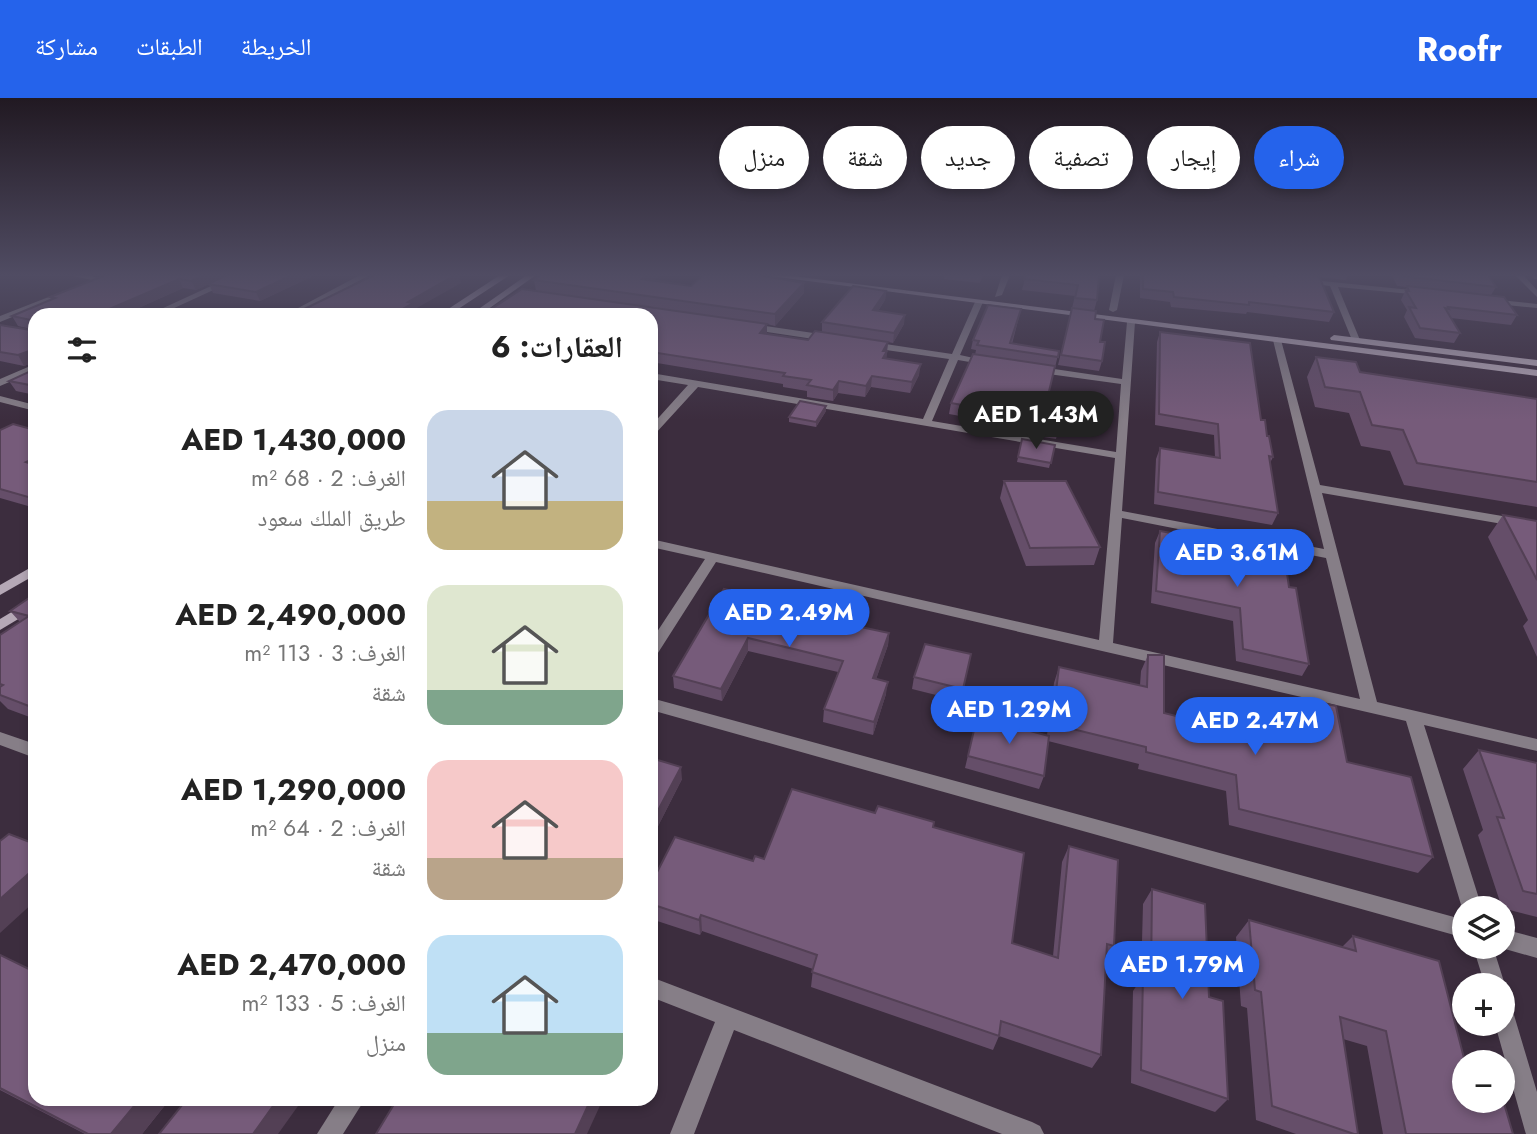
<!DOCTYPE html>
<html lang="ar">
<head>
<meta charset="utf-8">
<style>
  :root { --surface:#fff; --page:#f2f2f2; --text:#222; --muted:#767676; --accent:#2563eb }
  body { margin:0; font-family:Jost,"Noto Naskh Arabic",sans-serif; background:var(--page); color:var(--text); direction:rtl; height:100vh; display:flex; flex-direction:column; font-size:26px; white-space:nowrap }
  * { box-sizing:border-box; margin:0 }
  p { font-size:23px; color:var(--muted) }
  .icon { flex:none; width:38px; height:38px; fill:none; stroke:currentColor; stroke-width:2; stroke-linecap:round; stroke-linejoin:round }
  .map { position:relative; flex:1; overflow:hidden; direction:ltr }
  .details { position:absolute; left:28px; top:210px; width:630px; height:798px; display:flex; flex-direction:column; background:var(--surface); border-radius:21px; box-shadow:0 4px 10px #0003; direction:rtl }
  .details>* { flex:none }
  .guide { position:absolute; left:679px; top:28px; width:665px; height:63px; direction:rtl; display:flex; gap:14px }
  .tools { position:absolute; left:1452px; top:798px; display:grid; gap:14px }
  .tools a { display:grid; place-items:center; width:63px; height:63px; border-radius:50%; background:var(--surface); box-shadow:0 4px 10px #0003; font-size:35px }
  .price { position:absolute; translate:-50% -60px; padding:0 16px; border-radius:24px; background:var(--accent); color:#fff; font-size:23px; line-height:46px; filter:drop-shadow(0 2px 4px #0008) }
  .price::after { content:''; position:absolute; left:50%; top:42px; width:21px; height:16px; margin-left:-10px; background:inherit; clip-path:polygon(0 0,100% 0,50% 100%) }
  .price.on { background:#222; color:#fff }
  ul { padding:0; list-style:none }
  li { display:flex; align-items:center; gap:21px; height:175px; padding:0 35px }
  li span { display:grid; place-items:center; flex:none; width:196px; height:140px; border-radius:21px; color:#555 }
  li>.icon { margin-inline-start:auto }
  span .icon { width:84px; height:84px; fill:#fffc; stroke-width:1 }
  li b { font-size:30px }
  h2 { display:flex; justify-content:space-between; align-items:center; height:84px; padding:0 35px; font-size:30px }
  .chip { padding:0 24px; border-radius:32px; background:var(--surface); box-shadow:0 4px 10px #0003; font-size:24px; line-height:63px }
  .chip.on { background:var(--accent); color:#fff }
  header { display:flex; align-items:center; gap:42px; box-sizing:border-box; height:98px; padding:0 35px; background:var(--accent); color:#fff }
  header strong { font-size:33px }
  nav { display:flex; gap:38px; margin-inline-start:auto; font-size:24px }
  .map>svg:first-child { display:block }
</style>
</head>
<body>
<header>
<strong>Roofr</strong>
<nav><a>الخريطة</a><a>الطبقات</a><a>مشاركة</a></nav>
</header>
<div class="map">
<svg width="1537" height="1036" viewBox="0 0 1537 1036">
  <rect width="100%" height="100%" fill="#3c2d3e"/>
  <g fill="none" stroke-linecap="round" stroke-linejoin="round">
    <g fill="#867e87" fill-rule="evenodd">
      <polygon points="68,177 87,177 106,182 102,184"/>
      <polygon points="235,177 246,177 159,217 148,217"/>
      <polygon points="360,177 370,177 295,217 285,217"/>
      <polygon points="1002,177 1010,177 1002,197 995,199"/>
      <polygon points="1116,177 1124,177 1117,212 1113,214 1109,212"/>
      <polygon points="1515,177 1523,177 1537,192 1537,199"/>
      <polygon points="1532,177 1537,177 1537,181 1534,181"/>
      <polygon points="1302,181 1421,193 1425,195 1421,197 1338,189 1360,242 1356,245 1352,242 1330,188 1305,185 1302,185"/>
      <polygon points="64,193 71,195 0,224 0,218"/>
      <polygon points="1490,201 1537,206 1537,210 1487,205 1486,203"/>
      <path d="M979,202L983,204L960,257L992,264L987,267L958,262L932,323L1116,354L1121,286L1034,274L1029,271L1034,268L1122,281L1127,224L1131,221L1135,224L1122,413L1324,451L1273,242L1277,239L1281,242L1320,387L1537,424V432L1322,395L1377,604L1537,641V653L1424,627L1482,810H1465V816L1462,810L1406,623L716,464L656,558L651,559V543L705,461L651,449V441L1099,542L1115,360L698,289L655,336L651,337V328L688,287L651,281V275L923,321L949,261L872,250L868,247L872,244L952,256L975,204ZM1122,420L1326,460L1360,601L1113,545Z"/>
      <polygon points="751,226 827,237 831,240 827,243 748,231 748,227"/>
      <polygon points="35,266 35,273 0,288 0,281"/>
      <polygon points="0,298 35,307 35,313 0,304"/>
      <polygon points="651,600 1465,822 1465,840 651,612"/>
      <polygon points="0,634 35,646 35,660 0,647"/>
      <polygon points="1503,831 1537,840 1537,860 1498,849 1503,849"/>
      <polygon points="1473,849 1493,849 1505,887 1503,892 1503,887 1485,887"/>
      <polygon points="651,879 1032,1024 1040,1028 1044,1036 1002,1036 734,932 694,1036 670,1036 715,924 651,899"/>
      <polygon points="1503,906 1511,909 1514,917 1537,994 1537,1036 1526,1036 1525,1033 1495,926 1503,926"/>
      <polygon points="339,1001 365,1001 343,1036 317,1036"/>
    </g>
    <g fill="#b5a8b6" fill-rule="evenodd">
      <polygon points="500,177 510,177 449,217 439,217"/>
      <polygon points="527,177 536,177 480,217 470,217"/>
      <polygon points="762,177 785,177 1537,272 1537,278"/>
      <polygon points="1334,237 1537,262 1537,268 1331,242 1330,240"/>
      <polygon points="35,467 35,477 0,497 0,487"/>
      <polygon points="35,500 35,511 0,532 0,521"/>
    </g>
  </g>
  <g fill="#654e69">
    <polygon points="106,177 315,177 260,203 213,195 209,186 196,192 183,190 123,217 35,217 35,266 34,264 24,268 0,263 0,227 31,232 31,231 18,228 12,218 51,202 50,199"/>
    <polygon points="541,177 661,177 654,182 691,188 804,185 804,195 775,228 767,226 767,236 808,242 822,234 822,224 886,193 885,202 878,213 904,226 893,245 888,244 886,261 919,277 910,295 871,289 865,299 838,295 833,303 807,299 807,293 783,289 783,286 651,264 651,217 536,193 534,182"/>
    <polygon points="944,177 983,177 980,185 944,181"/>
    <polygon points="1026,177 1099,177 1097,202 1094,213 1102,263 1099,273 1058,267 1075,198 1022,192"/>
    <polygon points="1140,177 1271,178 1348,177 1346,182 1320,179 1334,214 1329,224 1247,214 1246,216 1171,209 1170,204 1140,200"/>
    <polygon points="1392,177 1488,177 1496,189 1491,197 1517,217 1511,227 1451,220 1460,235 1454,245 1415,240 1404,219 1407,212 1401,202 1407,189 1397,188"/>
    <polygon points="1021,211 1012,246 1059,253 1047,302 1070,323 1067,334 1058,332 1056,341 1024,336 1026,326 989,320 988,323 949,316 951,305 975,257 976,252 971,251 973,242"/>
    <polygon points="1160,234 1261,322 1273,359 1270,365 1278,415 1272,427 1154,406 1156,361 1160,350 1215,359 1214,337 1155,327 1157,244"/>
    <polygon points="1316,259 1360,274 1537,301 1537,409 1404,387 1390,353 1361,348 1349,315 1315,309 1307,279"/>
    <polygon points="35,271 35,297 16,293 9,283"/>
    <polygon points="826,313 816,329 789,324 789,319"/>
    <polygon points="0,332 35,332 35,410 0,400"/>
    <polygon points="1022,341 1055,347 1049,370 1017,364"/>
    <polygon points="1004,383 1100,449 1094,467 1026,468 1000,400"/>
    <polygon points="1503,417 1537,423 1537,559 1523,528 1528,522 1488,439"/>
    <polygon points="1160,433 1289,489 1309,566 1302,578 1236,563 1233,523 1151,505 1155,445"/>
    <polygon points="35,496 35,621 8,611 0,603 0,537 20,524 10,513"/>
    <polygon points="771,502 771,510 889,535 888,547 876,581 886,596 873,637 823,624 824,611 838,574 748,553 722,603 674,590 673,578"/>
    <polygon points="971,556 960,603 912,591 914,579"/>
    <polygon points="1148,557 1164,615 1221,629 1220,619 1229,602 1294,617 1304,601 1347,664 1433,759 1418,775 1229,727 1226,693 1138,671 1139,666 1048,643 1044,678 1039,691 965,670 977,619 1047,637 1054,585 1059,569 1140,587 1141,573"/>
    <polygon points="1479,652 1537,665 1537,819 1502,810 1478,737 1483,732 1463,671"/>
    <polygon points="651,660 682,681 656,732 651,731"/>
    <polygon points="875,715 933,729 1012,845 1053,858 1062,764 1069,748 1114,848 1106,863 1101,957 1092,970 999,938 993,952 811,889 813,871 702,833 700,837 651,821 651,786 764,761"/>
    <polygon points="1152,791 1209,899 1228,1001 1215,1014 1131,985 1133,893 1141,881 1143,806"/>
    <polygon points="1249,822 1342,849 1353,838 1465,1003 1513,1036 1383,1036 1367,948 1343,941 1358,1036 1296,1036 1256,1022 1247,910 1241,908 1236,839"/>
    <polygon points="0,857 170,1001 142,1036 85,1036 0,992"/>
    <polygon points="388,1001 603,1001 394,1007"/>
  </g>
  <g fill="#534055">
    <polygon points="204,177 229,177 196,192 191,183"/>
    <polygon points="292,177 315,177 260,203 256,194"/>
    <polygon points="455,177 459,177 461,185 415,211 416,214 412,217 392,217 408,204"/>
    <polygon points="647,177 661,177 643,191 642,181"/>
    <polygon points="179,181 183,190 123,217 101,217 100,215"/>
    <polygon points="804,185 804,195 775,228 775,216"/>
    <polygon points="886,193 885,202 872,222 873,212"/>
    <polygon points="905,217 904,226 893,245 894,235"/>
    <polygon points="767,226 767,237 760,235"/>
    <polygon points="888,244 886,264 882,271 883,253"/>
    <polygon points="29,253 34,264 24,268 18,257"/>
    <polygon points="921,266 919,277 910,295 912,284"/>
    <polygon points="872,278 871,289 865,299 866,288"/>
    <polygon points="839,283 838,295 833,303 833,292"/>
    <polygon points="826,308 826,313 816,329 816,324"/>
    <polygon points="35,360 35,375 26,364"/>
    <polygon points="35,395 35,409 28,399"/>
    <polygon points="889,535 888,547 872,593 873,580"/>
    <polygon points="748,540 748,553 722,603 721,591"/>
    <polygon points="888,584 886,596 873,637 874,624"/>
    <polygon points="681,669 682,681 656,732 654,720"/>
    <polygon points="35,770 35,803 0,835 0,801"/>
    <polygon points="701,817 702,833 700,837 699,822"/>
    <polygon points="140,1001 170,1001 142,1036 111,1036"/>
    <polygon points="278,1001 303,1001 278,1036 253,1036"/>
    <polygon points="591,1001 603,1001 587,1036 575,1036"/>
  </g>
  <g fill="#765b7a" stroke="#534055" stroke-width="2">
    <polygon points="106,177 204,177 191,183 179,181 100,215 108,217 35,217 35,261 31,260 29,253 18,257 0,254 0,227 31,232 31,222 12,218 55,200 50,199"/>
    <polygon points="227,177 292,177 256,194 208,186"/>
    <polygon points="374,177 455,177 408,204 413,205 392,217 292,217"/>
    <polygon points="541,177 647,177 642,181 691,188 703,177 758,177 804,185 775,216 534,182"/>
    <polygon points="1026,177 1099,177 1097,202 1075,200 1078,187 1024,181"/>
    <polygon points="1143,177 1264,177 1275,178 1275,177 1310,177 1319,178 1334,214 1249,204 1249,207 1174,199 1173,194 1143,191"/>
    <polygon points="1401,177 1488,177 1496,189 1402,178"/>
    <polygon points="853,188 886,193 873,212 905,217 894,235 822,224"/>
    <polygon points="1407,188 1504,199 1517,217 1448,209 1449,211 1445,210 1460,235 1420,230 1409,209 1416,210 1406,193 1409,193"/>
    <polygon points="522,191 767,226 760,235 808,242 815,233 888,244 883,253 887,253 883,260 921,266 912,284 872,278 866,288 839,283 833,292 807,287 811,282 783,278 785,275 651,254 651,217 482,217"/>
    <polygon points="988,207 1021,211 1010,245 1059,253 1058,259 977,247 979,243 973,242"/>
    <polygon points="1072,210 1096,213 1095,221 1104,222 1100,244 1105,244 1102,263 1061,257"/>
    <polygon points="206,214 222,217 200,217"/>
    <polygon points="1160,234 1250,245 1261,322 1265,322 1267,338 1269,338 1273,359 1269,358 1278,415 1158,394 1160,350 1220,360 1218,326 1159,316"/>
    <polygon points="973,256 1055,268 1047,302 1073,306 1070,323 1061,321 1059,330 1026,325 1029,315 991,309 990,312 951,305"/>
    <polygon points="1316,259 1356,264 1360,274 1537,301 1537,384 1417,365 1403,332 1372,327 1360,294 1325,289"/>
    <polygon points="35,271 35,288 9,283"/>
    <polygon points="800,303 826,308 816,324 789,319"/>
    <polygon points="13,326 35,332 35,360 26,364 35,367 35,395 28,399 0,391 0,332"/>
    <polygon points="1022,341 1055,347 1051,365 1018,359"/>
    <polygon points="1004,383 1066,383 1100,449 1030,450"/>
    <polygon points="1503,417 1537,423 1537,482"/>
    <polygon points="1160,433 1284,455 1289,489 1296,490 1309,566 1243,551 1240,510 1156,493"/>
    <polygon points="724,491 771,502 767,509 889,535 873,580 888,584 874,624 824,611 843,563 748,540 721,591 673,578"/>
    <polygon points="35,496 35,609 34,610 0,597 0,589 3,587 0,586 0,537 29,518 10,513"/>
    <polygon points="925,546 971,556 963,591 914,579"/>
    <polygon points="1148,557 1164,557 1164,615 1232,632 1229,602 1307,620 1304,601 1336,608 1347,664 1411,679 1433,759 1239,711 1236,677 1146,654 1146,649 1052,626 1059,569 1147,589"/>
    <polygon points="977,619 1049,638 1044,678 968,658"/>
    <polygon points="1479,652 1537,665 1537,796 1523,793 1497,719 1504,720"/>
    <polygon points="651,660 681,669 654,720 651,719"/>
    <polygon points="792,691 875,715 878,708 934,724 933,729 1024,755 1012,845 1058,860 1069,748 1118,762 1114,848 1107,846 1101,957 1001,923 999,938 812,874 817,857 701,817 699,822 651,806 651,786 675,739 753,763 755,758 764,761"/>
    <polygon points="9,736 35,746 35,770 0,801 0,743"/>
    <polygon points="1152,791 1205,806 1209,899 1223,903 1228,1001 1141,972 1143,878 1151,881"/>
    <polygon points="1249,822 1356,853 1353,838 1439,863 1465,964 1465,1003 1503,1002 1513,1036 1406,1036 1386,933 1340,919 1358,1036 1354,1036 1272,1008 1261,894 1255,892"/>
    <polygon points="0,857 35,874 35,1001 140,1001 111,1036 88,1036 0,990"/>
    <polygon points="187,1001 278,1001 253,1036 159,1036"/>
    <polygon points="391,1001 591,1001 575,1036 376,1036 396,1003"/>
  </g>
  <linearGradient id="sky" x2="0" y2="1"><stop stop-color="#211922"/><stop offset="0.55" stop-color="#504c63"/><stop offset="1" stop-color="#504c63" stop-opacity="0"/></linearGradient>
  <rect width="1537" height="322" fill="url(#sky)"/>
</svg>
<div class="tools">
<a><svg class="icon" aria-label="layers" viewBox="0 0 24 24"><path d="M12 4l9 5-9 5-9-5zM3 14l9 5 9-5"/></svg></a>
<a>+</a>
<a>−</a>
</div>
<b class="price on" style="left:1036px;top:353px">AED 1.43M</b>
<b class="price" style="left:1237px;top:491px">AED 3.61M</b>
<b class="price" style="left:789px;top:551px">AED 2.49M</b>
<b class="price" style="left:1009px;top:648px">AED 1.29M</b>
<b class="price" style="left:1255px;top:659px">AED 2.47M</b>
<b class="price" style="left:1182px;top:903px">AED 1.79M</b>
<div class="guide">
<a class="chip on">شراء</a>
<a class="chip">إيجار</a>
<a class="chip">تصفية</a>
<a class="chip">جديد</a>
<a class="chip">شقة</a>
<a class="chip">منزل</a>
</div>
<section class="details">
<h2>العقارات: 6<svg class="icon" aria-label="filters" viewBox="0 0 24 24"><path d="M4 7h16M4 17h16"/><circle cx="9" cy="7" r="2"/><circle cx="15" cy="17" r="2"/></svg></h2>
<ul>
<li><span style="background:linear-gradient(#c9d6e8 65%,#c2b280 0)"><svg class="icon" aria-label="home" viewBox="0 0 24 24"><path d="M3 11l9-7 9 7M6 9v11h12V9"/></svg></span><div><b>AED 1,430,000</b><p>الغرف: 2 · 68 m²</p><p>طريق الملك سعود</p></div></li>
<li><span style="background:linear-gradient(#dfe7d0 75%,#7fa58c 0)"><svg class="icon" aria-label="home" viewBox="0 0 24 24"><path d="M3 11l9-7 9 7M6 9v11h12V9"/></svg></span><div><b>AED 2,490,000</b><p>الغرف: 3 · 113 m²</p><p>شقة</p></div></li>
<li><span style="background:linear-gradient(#f6c9c9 70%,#b9a48a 0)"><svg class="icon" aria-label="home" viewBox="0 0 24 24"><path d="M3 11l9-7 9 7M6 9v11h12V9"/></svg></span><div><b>AED 1,290,000</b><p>الغرف: 2 · 64 m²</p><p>شقة</p></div></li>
<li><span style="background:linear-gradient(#bfe0f5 70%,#7fa58c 0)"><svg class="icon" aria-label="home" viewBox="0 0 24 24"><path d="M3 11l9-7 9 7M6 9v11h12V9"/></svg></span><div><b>AED 2,470,000</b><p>الغرف: 5 · 133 m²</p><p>منزل</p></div></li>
</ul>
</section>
</div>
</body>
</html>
